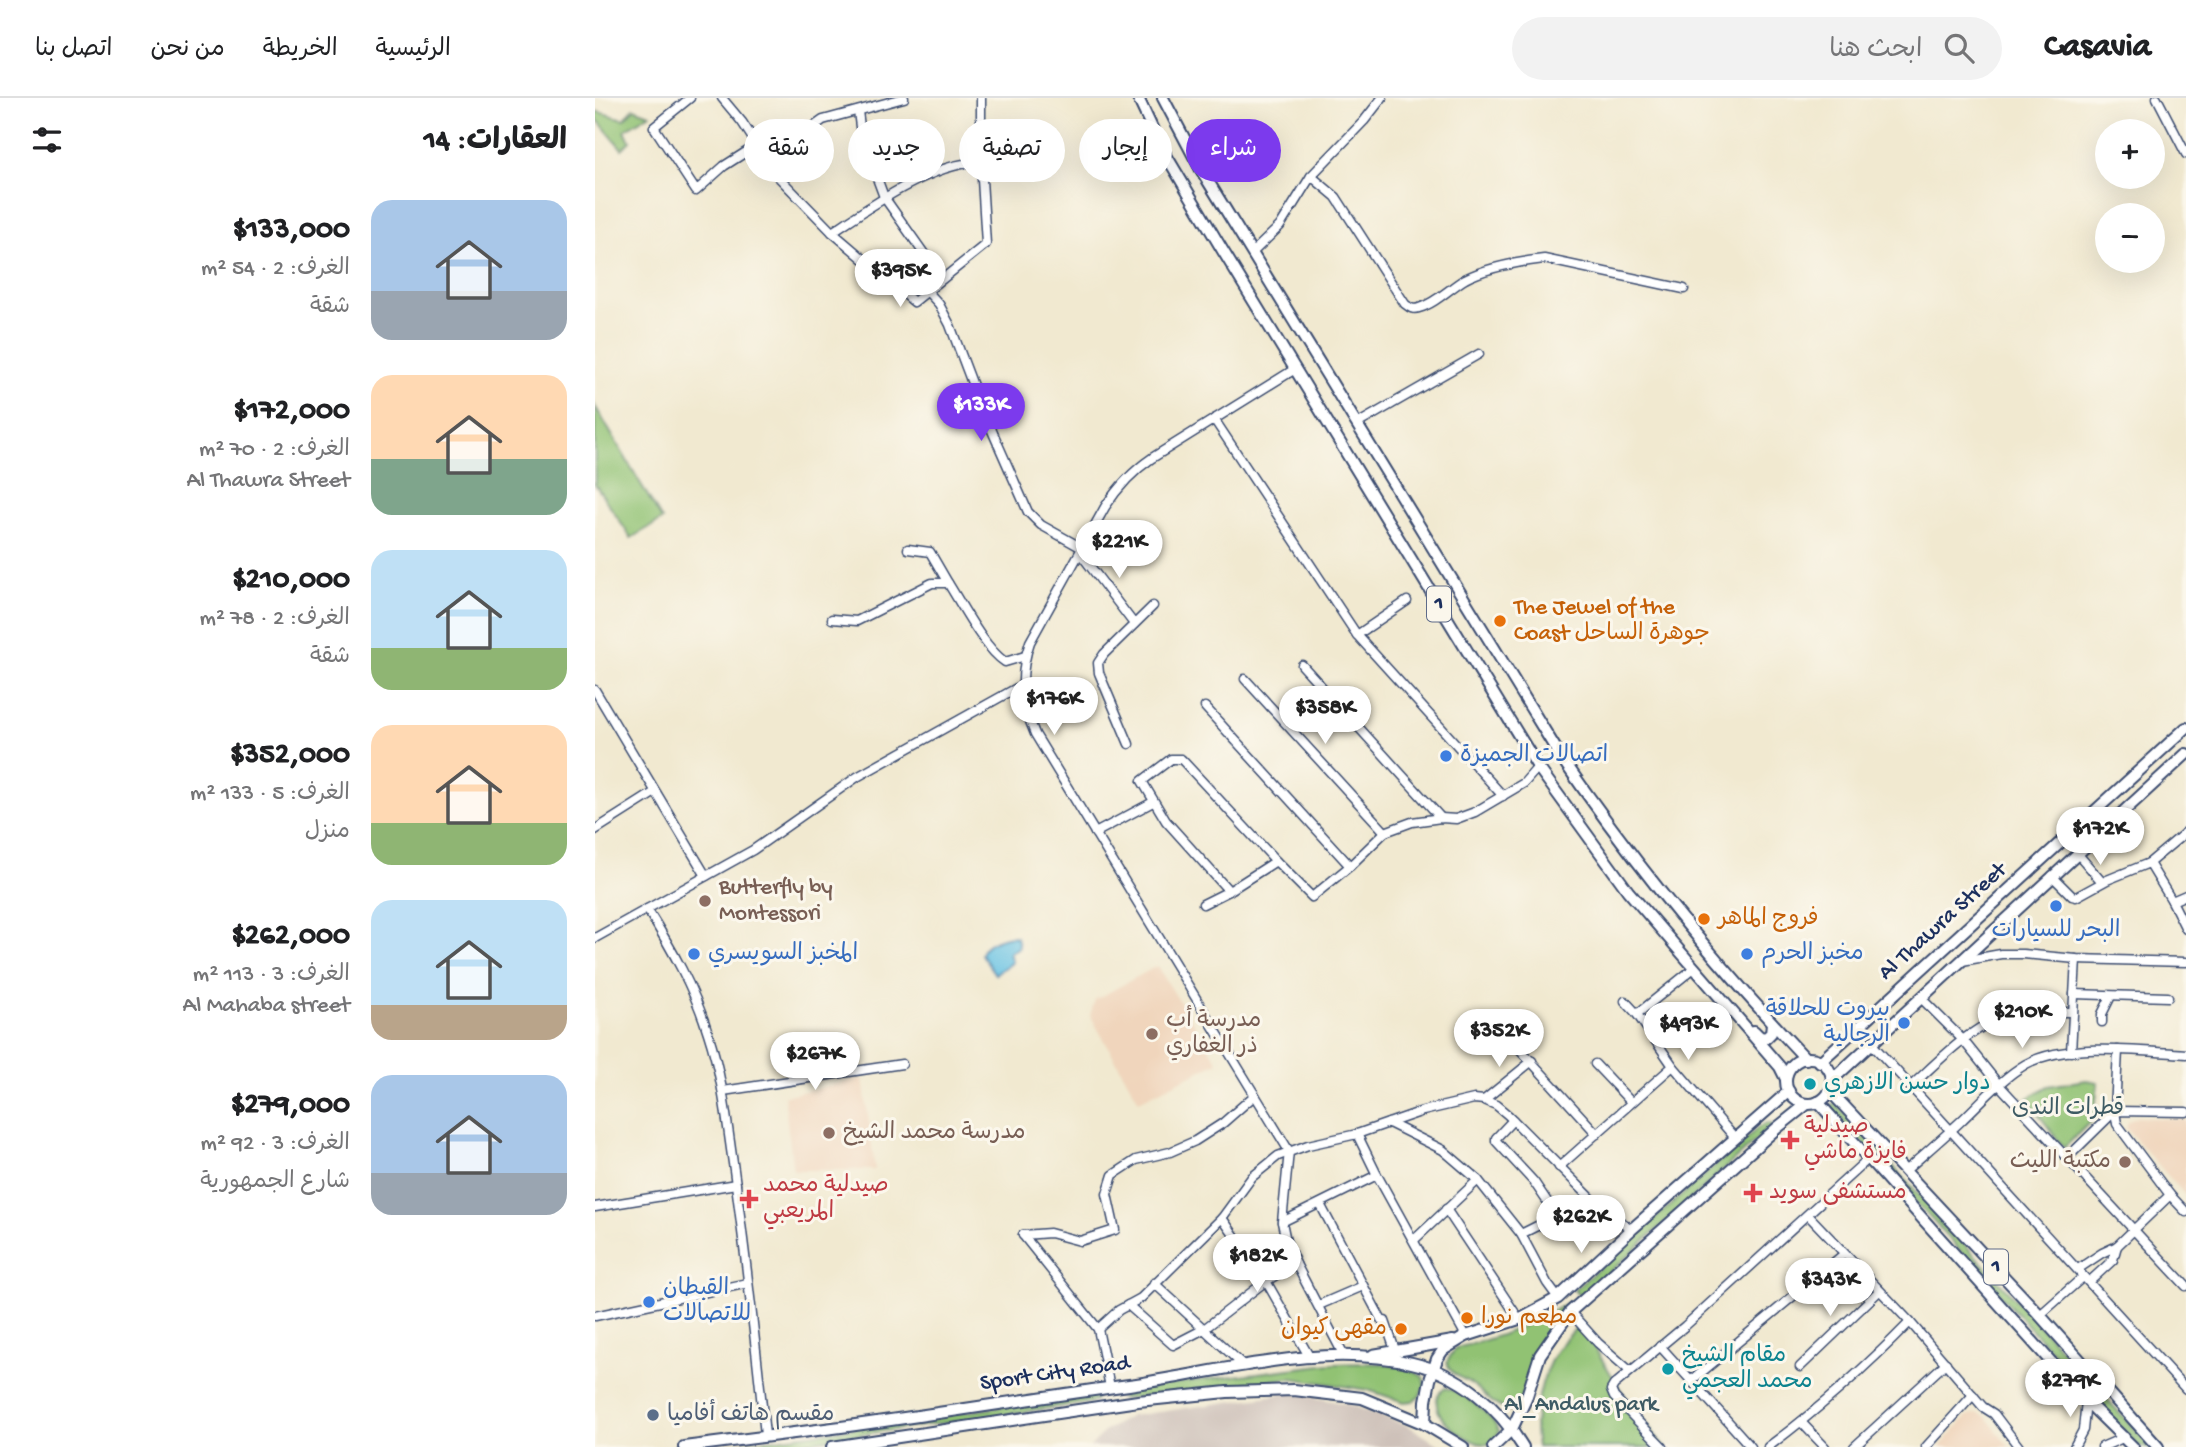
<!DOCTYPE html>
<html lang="ar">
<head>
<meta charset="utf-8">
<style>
  :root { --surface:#fff; --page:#f2f2f2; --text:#202124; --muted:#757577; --line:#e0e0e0; --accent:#7c3aed }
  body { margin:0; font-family:"Gochi Hand","Playpen Sans Arabic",sans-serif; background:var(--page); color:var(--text); direction:rtl; height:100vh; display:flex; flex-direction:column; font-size:26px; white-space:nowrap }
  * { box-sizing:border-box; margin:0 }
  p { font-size:23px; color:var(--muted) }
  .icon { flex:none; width:38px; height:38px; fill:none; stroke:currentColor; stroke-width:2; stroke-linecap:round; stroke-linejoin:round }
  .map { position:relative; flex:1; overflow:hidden; direction:ltr }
  .panel { display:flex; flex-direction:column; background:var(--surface); width:595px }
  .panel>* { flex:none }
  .guide { position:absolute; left:21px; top:21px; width:665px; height:63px; direction:rtl; display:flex; gap:14px }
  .fabs { position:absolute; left:1500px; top:21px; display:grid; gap:14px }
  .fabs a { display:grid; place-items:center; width:70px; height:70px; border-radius:50%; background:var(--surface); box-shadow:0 7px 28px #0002; font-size:35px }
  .price { position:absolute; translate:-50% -60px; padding:0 16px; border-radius:24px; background:#fff; color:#222; font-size:23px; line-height:46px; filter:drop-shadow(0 2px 4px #0008) }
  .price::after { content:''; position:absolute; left:50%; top:42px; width:21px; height:16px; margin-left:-10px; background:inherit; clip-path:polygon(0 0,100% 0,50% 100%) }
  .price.on { background:var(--accent); color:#fff }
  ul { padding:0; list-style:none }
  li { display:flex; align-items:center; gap:21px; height:175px; padding:0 28px }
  li span { display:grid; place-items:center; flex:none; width:196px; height:140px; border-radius:21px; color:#555 }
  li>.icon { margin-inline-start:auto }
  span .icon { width:84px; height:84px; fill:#fffc; stroke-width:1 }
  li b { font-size:30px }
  h2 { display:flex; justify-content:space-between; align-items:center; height:84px; padding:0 28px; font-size:30px }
  .tag { padding:0 24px; border-radius:32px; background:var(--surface); box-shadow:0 7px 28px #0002; font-size:24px; line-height:63px }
  .tag.on { background:var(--accent); color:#fff }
  header { display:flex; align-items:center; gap:42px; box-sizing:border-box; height:98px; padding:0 35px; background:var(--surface); border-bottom:2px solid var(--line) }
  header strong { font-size:33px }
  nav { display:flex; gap:38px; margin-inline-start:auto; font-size:24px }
  .search { width:490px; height:63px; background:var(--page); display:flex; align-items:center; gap:18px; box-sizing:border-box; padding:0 24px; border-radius:38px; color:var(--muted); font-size:26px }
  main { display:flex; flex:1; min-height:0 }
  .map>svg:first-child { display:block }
</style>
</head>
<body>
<header>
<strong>Casavia</strong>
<div class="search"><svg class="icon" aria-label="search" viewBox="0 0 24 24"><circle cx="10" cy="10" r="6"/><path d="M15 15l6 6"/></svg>ابحث هنا</div>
<nav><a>الرئيسية</a><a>الخريطة</a><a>من نحن</a><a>اتصل بنا</a></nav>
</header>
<main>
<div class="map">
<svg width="1591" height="1349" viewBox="0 0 1591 1349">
  <rect width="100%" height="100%" fill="#fbf7ec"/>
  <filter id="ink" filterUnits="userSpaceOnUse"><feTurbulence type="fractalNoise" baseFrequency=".0143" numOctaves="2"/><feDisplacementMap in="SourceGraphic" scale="14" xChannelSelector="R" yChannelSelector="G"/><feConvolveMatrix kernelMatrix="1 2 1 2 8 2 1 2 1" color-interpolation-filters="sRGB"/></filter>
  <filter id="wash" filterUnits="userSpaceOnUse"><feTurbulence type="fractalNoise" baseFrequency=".00686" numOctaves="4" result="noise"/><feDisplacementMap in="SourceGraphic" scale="28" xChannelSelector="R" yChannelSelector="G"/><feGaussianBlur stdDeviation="1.57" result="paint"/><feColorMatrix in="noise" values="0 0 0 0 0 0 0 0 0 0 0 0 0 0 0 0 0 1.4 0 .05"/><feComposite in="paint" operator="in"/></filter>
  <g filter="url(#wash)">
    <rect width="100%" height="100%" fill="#f1e9d0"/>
    <g fill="#f0d5bc">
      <polygon points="562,868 623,964 544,1003 495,917 500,902"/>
      <polygon points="268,980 280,1072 198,1072 189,998"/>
      <polygon points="1542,1019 1591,1022 1591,1098 1531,1030 1533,1024"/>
      <polygon points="1381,1315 1390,1318 1414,1349 1345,1349 1372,1318"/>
    </g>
    <polygon fill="#cec1b9" points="696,1295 752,1306 812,1327 847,1349 495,1349 510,1333 536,1318"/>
    <g fill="#91c273" stroke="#567868" stroke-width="2">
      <polygon points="39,10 55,16 30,32 35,43 27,51 0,19 0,13 29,21"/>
      <polygon points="0,308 67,422 36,440 0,386"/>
      <polygon points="1491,982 1503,984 1499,1020 1469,1050 1432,1001 1453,988"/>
      <polygon points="1240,1005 1556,1349 1544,1349 1235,1010"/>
      <polygon points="1172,1025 1178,1027 986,1200 979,1192 1164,1029"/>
      <path d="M973,1204L978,1209C967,1223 953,1237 943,1253C932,1272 931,1296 917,1313C896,1309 892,1296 875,1285C865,1278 855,1278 852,1263L861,1250C901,1241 938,1226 973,1204Z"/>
      <path d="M985,1226L1029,1297L1070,1349H942C936,1321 946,1276 962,1252C968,1243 977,1235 985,1226Z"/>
      <path d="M735,1266C763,1266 804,1260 828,1279L830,1288L824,1299L818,1303L809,1304L773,1292L696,1280L528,1301L522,1298V1295L527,1292Z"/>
      <path d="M849,1290C865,1291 899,1318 904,1333C902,1338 898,1344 893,1346C876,1349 822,1313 849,1290Z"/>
      <polygon points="498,1296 502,1300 499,1304 175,1349 123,1349"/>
    </g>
    <path fill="#65c1e3" stroke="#4078a0" stroke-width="2" d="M416,838L422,839L424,849L414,855L417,864L400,876L386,856C390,844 405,840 416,838Z"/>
  </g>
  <g filter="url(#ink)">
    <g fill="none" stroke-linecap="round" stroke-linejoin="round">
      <g stroke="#3b4b6f" stroke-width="11">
        <g id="minor">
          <polyline points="95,0 59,29 101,93 129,68 162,47"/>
          <polyline points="127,0 147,24 162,47 169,64 237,134 319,204 391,146 386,65 386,0"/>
          <polyline points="1562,0 1591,56"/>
          <polyline points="263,13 266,37 289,99 347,181"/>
          <polyline points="169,64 228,22 309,0"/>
          <path d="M716,78L741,99L810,206C815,210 818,212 824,210C841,205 855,190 870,181C893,169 923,164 949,161L1089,191"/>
          <path d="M237,134C273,110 343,61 386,65"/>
          <polyline points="657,155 685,128 716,78 769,23 787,0"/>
          <polyline points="332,193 344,206 355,227 383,301 433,414 446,427 487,450"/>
          <path d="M700,271L557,360C538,373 523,389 510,409L435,544C424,576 426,604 440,636L694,1053L687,1124L691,1143L701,1166L749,1258"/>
          <polyline points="619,321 762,537 908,698"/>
          <polyline points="762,326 884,256"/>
          <polyline points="313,451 335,454 353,485"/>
          <polyline points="485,455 539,526"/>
          <path d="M237,521L262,523L337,485H353C367,507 389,550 410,564L430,558"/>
          <polyline points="762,537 812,503"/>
          <polyline points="707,567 846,720"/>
          <polyline points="650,581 790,734"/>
          <polyline points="0,592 111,778"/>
          <polyline points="610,609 755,768"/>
          <polyline points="534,646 504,575 503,565 509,556 558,508"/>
          <polyline points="0,732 60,694"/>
          <polyline points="500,735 558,704"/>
          <polyline points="1482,755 1507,784"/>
          <polyline points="1457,778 1477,798 1481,799 1512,782 1554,765"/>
          <polyline points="634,793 571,723 547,683 576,661 586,661 589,664 681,763"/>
          <polyline points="1591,797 1577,803 1591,831"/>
          <polyline points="1577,803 1554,765 1591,734"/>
          <polyline points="608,806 634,793 681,763 717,799 755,768 790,734 817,724 846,720 861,721 880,714 929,685 943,669"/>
          <path d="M52,811C77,851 99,890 113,935C128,980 132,1026 139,1072C151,1160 161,1249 170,1337"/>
          <polyline points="0,840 158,752 262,679 427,587"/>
          <polyline points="1367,863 1406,856 1428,856 1481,861 1591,864"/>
          <polyline points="1479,896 1573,899"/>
          <polyline points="1326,900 1368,942 1404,987 1591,1188"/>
          <polyline points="1030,903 1042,916 1078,968 1140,1040"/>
          <polyline points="1042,916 1099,870"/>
          <polyline points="1507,924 1507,916 1516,898"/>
          <polyline points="911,936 1002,1036"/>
          <polyline points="1276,945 1591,1291"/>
          <polyline points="1523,952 1520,1013 1522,1026 1575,1097 1591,1114"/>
          <polyline points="1476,954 1481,861"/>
          <polyline points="1000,966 1036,1004"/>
          <path d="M1315,989C1346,961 1380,923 1422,915C1440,911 1460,914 1477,914"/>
          <polyline points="128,993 307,966"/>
          <polyline points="889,1002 937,963"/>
          <polyline points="918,1022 901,1040 901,1043 939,1084 962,1118 926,1136"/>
          <polyline points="794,1025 848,1052 883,1082 926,1136 952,1185 963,1200"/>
          <polyline points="762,1036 782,1077 871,1238"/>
          <polyline points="1472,1060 1520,1013 1591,1014"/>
          <polyline points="964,1069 1078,968"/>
          <path d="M1310,1073C1329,1056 1348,1040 1366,1023C1387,1003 1407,980 1431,966C1471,944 1547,953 1591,956"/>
          <polyline points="725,1106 787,1223 790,1223 800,1252"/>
          <polyline points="0,1109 141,1086"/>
          <polyline points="851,1111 924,1221"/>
          <polyline points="1213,1117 1315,1224 1388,1309 1399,1316 1424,1349"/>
          <polyline points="627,1120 671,1183 715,1260"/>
          <polyline points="687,1124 782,1077"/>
          <polyline points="428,1137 455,1135 485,1143 520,1132 512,1096 518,1077 541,1062 575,1054 600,1043 628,1025 660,997"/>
          <polyline points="428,1137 503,1231 515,1289"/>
          <polyline points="819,1142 883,1082"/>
          <polyline points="1483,1171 1507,1155 1522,1148 1575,1097"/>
          <polyline points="1494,1184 1518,1162 1522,1148"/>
          <polyline points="559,1185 648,1267"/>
          <polyline points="533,1207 578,1247 609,1231 671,1183 701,1166"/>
          <polyline points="724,1207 768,1188"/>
          <polyline points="975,1214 1003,1245 1035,1273"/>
          <polyline points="1445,1217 1488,1179"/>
          <polyline points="0,1218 153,1185"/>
          <polyline points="503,1231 524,1212 546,1200 627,1120 657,1079 683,1058 713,1047 762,1036 828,1013 879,1001 889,1002 901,1007 913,1017 1009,1113 1037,1131"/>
          <polyline points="1065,1248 1156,1349"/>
          <polyline points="1205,1269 1284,1193"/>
          <polyline points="1096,1283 1249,1156"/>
          <polyline points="1206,1324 1230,1349"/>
          <polyline points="1068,1349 1019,1299 1016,1292 1019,1287 1090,1228 1273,1061"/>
          <path d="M1173,1349C1224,1311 1271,1269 1315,1224"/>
          <polyline points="1259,1349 1351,1265"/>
          <polyline points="1331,1349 1378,1297"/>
          <polyline points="1479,1349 1488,1332 1491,1303"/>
          <polyline points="1507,1349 1530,1339"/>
        </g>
      </g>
      <g stroke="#3b4b6f" stroke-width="14">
        <g id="major">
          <polyline points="543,0 565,47 628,153 943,669 1033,793 1185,969 1191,981"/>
          <path d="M568,0L605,70L964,656C1038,764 1121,866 1211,961"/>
          <polyline points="1159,933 1165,939 1171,940 1176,935 1177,925"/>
          <circle cx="1214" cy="983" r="23"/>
          <polyline points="1225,964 1591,630"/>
          <polyline points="1237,982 1591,656"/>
          <polyline points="1235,993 1441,1213 1563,1349"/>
          <polyline points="1223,1004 1491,1303 1538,1349"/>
          <polyline points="778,1257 858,1243"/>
          <polyline points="830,1326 831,1303 835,1282 842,1261 848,1252 871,1238 924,1221 963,1200 1037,1131 1194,993"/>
          <path d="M89,1349C141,1342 194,1336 246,1329C342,1316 438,1300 534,1287C627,1274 724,1244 817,1265C865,1276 903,1308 928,1349"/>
          <polyline points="237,1349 543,1303 632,1294 699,1292 767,1300 830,1326 868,1349"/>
          <polyline points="898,1349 917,1331 931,1301 945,1257 975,1214 1182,1030 1212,1006"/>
        </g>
      </g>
      <use href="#minor" stroke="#fff" stroke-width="8"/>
      <use href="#major" stroke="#fff" stroke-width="10"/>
    </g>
  </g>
  <g fill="#e8710a" stroke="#fbf7ec" stroke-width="2.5">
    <circle cx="905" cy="523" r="7"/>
    <circle cx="1109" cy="821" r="7"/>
    <circle cx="872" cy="1220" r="7"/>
    <circle cx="806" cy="1231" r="7"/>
  </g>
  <g fill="#3f7fe0" stroke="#fbf7ec" stroke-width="2.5">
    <circle cx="851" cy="658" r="7"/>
    <circle cx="1461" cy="808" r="7"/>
    <circle cx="99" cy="856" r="7"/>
    <circle cx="1152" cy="856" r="7"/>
    <circle cx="1309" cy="925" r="7"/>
    <circle cx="54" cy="1204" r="7"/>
  </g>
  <g fill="#8d6e63" stroke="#fbf7ec" stroke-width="2.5">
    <circle cx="110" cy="803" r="7"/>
    <circle cx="557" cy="936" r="7"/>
    <circle cx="234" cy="1035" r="7"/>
    <circle cx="1530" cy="1064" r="7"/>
  </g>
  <g fill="#0f9aa8" stroke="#fbf7ec" stroke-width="2.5">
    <circle cx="1215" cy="986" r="7"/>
    <circle cx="1073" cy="1271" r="7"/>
  </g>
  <g fill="#e0444e" stroke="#fbf7ec" stroke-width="2.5">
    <path d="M1191.5 1031.5h7v7h7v7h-7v7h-7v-7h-7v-7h7z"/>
    <path d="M1154.5 1084.5h7v7h7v7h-7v7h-7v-7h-7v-7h7z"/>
    <path d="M150.5 1090.5h7v7h7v7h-7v7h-7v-7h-7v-7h7z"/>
  </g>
  <circle fill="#5c6f8a" stroke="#fbf7ec" stroke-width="2.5" cx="58" cy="1317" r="7"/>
  <g text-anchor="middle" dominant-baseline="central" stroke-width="6" stroke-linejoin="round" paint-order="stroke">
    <g fill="#fbf7ec" stroke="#5e6b89" stroke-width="2">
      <rect x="832" y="488.5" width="24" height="35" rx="5"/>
      <rect x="1389" y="1151.5" width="24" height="35" rx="5"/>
    </g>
    <g font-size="21" font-weight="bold" fill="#1b2f5e">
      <text x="844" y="506">1</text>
      <text x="1401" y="1169">1</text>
    </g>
    <g font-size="23" fill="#c56008" stroke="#fbf7ec" text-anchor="start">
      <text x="919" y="510">The Jewel of the<tspan x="919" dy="26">Coast جوهرة الساحل</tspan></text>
      <text x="1123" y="821">فروج الماهر</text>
      <text x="886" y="1220">مطعم نورا</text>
      <text x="792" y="1231" text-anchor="end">مقهى كيوان</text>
    </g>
    <g font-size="23" fill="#366cbe" stroke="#fbf7ec" text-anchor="start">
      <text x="865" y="658">اتصالات الجميزة</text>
      <text x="1461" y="833" text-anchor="middle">البحر للسيارات</text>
      <text x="113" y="856">المخبز السويسري</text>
      <text x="1166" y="856">مخبز الحرم</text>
      <text x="1295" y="912" text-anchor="end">بيروت للحلاقة<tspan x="1295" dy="26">الرجالية</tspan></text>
      <text x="68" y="1191">القبطان<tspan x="68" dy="26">للاتصالات</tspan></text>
    </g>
    <g font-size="23" fill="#785e54" stroke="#fbf7ec" text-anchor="start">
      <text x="124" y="790">Butterfly by<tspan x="124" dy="26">Montessori</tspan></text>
      <text x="571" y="923">مدرسة أب<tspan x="571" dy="26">ذر الغفاري</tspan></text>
      <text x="248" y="1035">مدرسة محمد الشيخ</text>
      <text x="1516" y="1064" text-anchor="end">مكتبة الليث</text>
    </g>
    <g font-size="23" fill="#1b2f5e" stroke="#fbf7ec">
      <text transform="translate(1348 824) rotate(-42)">Al Thawra Street</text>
      <text transform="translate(460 1276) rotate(-8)">Sport City Road</text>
    </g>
    <g font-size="23" fill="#0d838f" stroke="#fbf7ec" text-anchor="start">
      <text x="1229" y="986">دوار حسن الازهري</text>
      <text x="1087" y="1258">مقام الشيخ<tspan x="1087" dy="26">محمد العجمي</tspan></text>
    </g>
    <g font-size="23" fill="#3e5b64" stroke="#fbf7ec">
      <text x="1473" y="1011">قطرات الندى</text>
      <text x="986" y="1307">Al_Andalus park</text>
    </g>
    <g font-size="23" fill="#be3a42" stroke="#fbf7ec" text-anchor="start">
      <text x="1209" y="1029">صيدلية<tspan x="1209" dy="26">فايزة ماشي</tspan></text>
      <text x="168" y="1088">صيدلية محمد<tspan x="168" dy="26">المريعبي</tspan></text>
      <text x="1174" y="1095">مستشفى سويد</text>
    </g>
    <g font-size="23" fill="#4e5e75" stroke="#fbf7ec" text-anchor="start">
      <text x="72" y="1317">مقسم هاتف أفاميا</text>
    </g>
  </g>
</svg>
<div class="fabs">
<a>+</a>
<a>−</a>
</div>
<b class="price" style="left:305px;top:211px">$395K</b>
<b class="price on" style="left:386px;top:345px">$133K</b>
<b class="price" style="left:524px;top:482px">$221K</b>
<b class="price" style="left:459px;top:639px">$176K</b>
<b class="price" style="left:730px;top:648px">$358K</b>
<b class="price" style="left:1505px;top:769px">$172K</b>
<b class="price" style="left:1427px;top:952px">$210K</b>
<b class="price" style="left:1093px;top:964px">$493K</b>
<b class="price" style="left:904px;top:971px">$352K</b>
<b class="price" style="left:220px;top:994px">$267K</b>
<b class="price" style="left:986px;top:1157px">$262K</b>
<b class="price" style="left:662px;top:1196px">$182K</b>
<b class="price" style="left:1235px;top:1220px">$343K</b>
<b class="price" style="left:1475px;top:1321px">$279K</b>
<div class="guide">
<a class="tag on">شراء</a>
<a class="tag">إيجار</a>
<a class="tag">تصفية</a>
<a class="tag">جديد</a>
<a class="tag">شقة</a>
</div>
</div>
<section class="panel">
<h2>العقارات: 14<svg class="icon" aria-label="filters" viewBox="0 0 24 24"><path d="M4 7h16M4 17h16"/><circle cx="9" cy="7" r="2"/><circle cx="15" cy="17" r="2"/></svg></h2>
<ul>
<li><span style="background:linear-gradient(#a9c7e8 65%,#9aa5b1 0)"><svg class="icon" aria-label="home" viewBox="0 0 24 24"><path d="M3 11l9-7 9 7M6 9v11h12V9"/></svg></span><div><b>$133,000</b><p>الغرف: 2 · 54 m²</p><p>شقة</p></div></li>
<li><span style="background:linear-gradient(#ffd9b3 60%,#7fa58c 0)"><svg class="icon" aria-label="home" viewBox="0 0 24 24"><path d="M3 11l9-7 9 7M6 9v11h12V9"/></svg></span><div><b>$172,000</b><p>الغرف: 2 · 70 m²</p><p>Al Thawra Street</p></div></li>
<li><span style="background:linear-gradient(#bfe0f5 70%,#8fb573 0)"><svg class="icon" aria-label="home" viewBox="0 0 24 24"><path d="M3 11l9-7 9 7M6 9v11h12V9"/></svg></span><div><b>$210,000</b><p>الغرف: 2 · 78 m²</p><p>شقة</p></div></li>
<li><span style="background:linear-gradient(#ffd9b3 70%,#8fb573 0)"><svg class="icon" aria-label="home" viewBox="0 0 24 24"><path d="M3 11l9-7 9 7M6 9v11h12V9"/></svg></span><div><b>$352,000</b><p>الغرف: 5 · 133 m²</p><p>منزل</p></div></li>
<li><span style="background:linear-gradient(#bfe0f5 75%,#b9a48a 0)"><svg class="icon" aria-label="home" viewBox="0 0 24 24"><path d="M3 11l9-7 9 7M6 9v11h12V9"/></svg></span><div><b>$262,000</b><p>الغرف: 3 · 113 m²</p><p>Al Mahaba street</p></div></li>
<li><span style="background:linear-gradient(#a9c7e8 70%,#9aa5b1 0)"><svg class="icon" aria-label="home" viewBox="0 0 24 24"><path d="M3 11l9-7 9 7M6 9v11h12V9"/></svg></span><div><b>$279,000</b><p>الغرف: 3 · 92 m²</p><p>شارع الجمهورية</p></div></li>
</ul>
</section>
</main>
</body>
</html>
